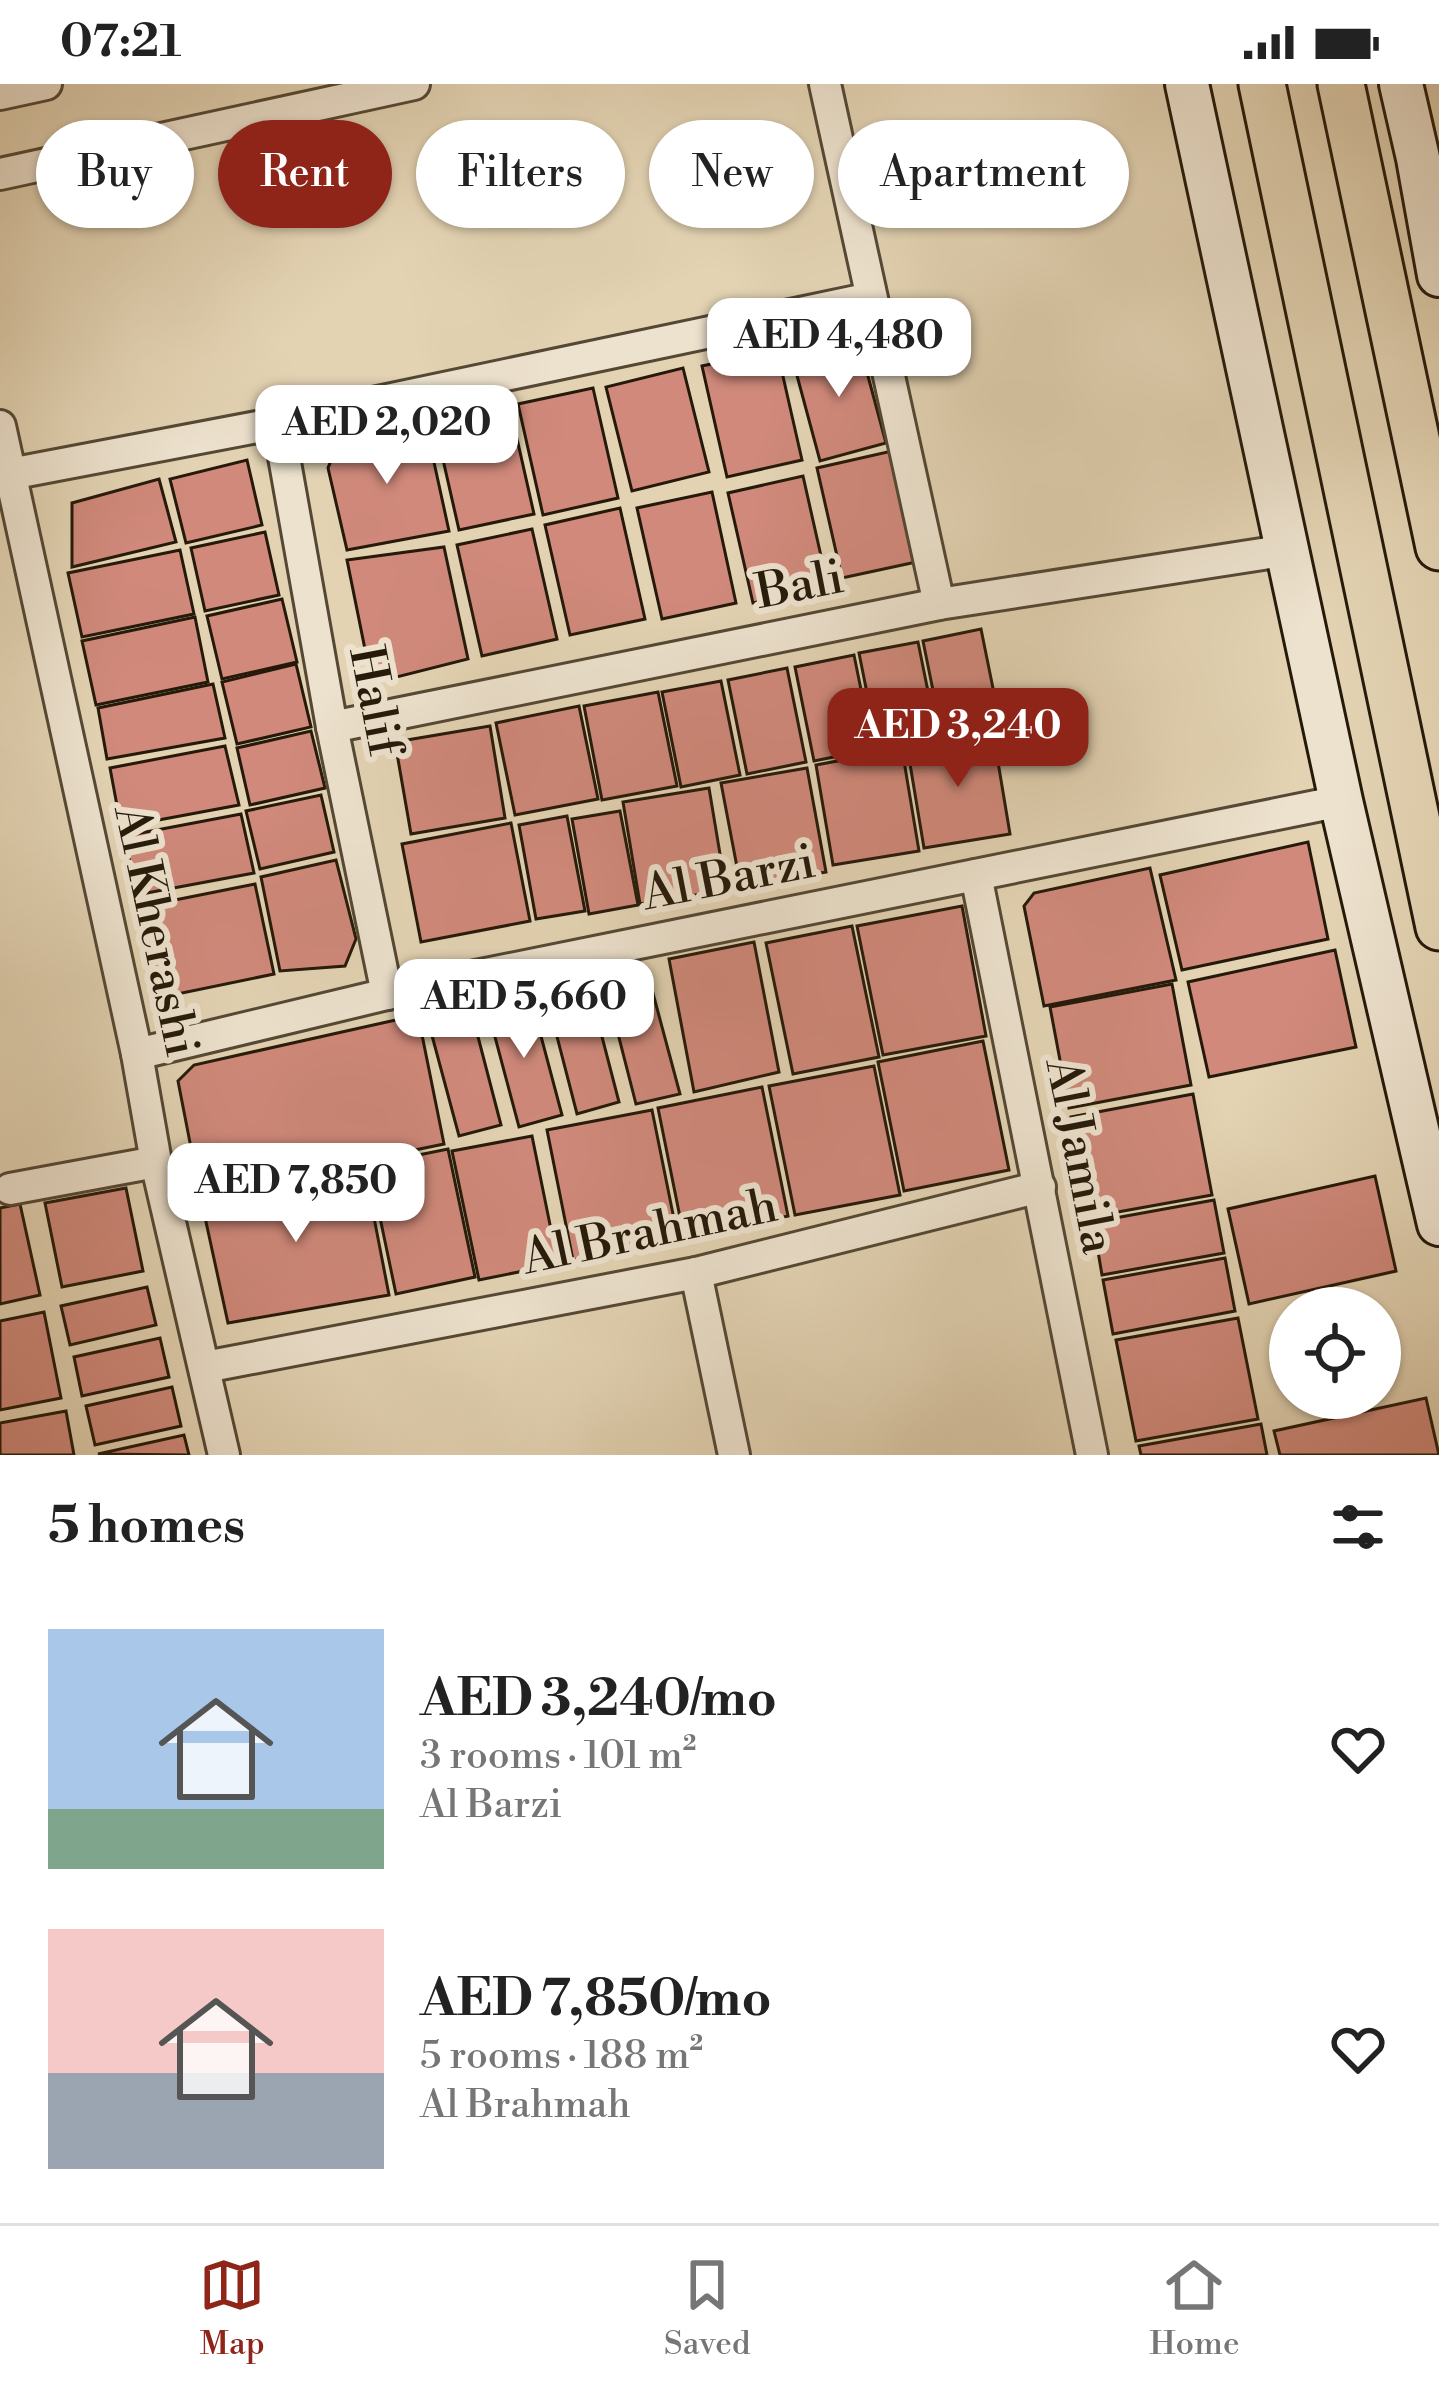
<!DOCTYPE html>
<html lang="en">
<head>
<meta charset="utf-8">
<style>
  :root { --surface:#fff; --page:#f2f2f2; --text:#222; --muted:#767676; --line:#e0e0e0; --accent:#8f2418 }
  body { margin:0; font-family:"Libre Bodoni",serif; background:var(--page); color:var(--text); height:100vh; display:flex; flex-direction:column; font-size:45px; white-space:nowrap }
  * { box-sizing:border-box; margin:0 }
  p { font-size:39px; color:var(--muted) }
  .icon { flex:none; width:66px; height:66px; fill:none; stroke:currentColor; stroke-width:2; stroke-linecap:round; stroke-linejoin:round }
  .map { position:relative; height:1371px; overflow:hidden }
  .drawer { display:flex; flex-direction:column; background:var(--surface); flex:1 }
  .drawer>* { flex:none }
  .top-card { position:absolute; left:36px; top:36px; width:1368px; height:108px; display:flex; gap:24px }
  .fabs { position:absolute; left:1269px; top:1203px; display:grid; gap:24px }
  .fabs a { display:grid; place-items:center; width:132px; height:132px; border-radius:50%; background:var(--surface); box-shadow:0 3px 9px #0004; font-size:60px }
  .price { position:absolute; translate:-50% -102px; padding:0 27px; border-radius:24px; background:#fff; color:#222; font-size:39px; line-height:78px; filter:drop-shadow(0 3px 6px #0008) }
  .price::after { content:''; position:absolute; left:50%; top:72px; width:36px; height:27px; margin-left:-18px; background:inherit; clip-path:polygon(0 0,100% 0,50% 100%) }
  .price.active { background:var(--accent); color:#fff }
  ul { padding:0; list-style:none }
  li { display:flex; align-items:center; gap:36px; height:300px; padding:0 48px }
  li span { display:grid; place-items:center; flex:none; width:336px; height:240px; border-radius:0px; color:#555 }
  li>.icon { margin-inline-start:auto }
  span .icon { width:144px; height:144px; fill:#fffc; stroke-width:1 }
  li b { font-size:51px }
  h2 { display:flex; justify-content:space-between; align-items:center; height:144px; padding:0 48px; font-size:51px }
  .pill { padding:0 42px; border-radius:54px; background:var(--surface); box-shadow:0 3px 9px #0004; font-size:42px; line-height:108px }
  .pill.active { background:var(--accent); color:#fff }
  .status { display:flex; justify-content:space-between; align-items:center; height:84px; padding:0 60px; background:var(--surface); direction:ltr }
  .status svg { height:33px; fill:currentColor }
  .dock { display:flex; justify-content:space-around; align-items:center; height:168px; border-top:3px solid var(--line); background:var(--surface); font-size:33px; color:var(--muted) }
  .dock a { display:grid; justify-items:center; gap:6px }
  .dock .active { color:var(--accent) }
  .map>svg:first-child { display:block }
</style>
</head>
<body>
<div class="status"><b>07:21</b><svg viewBox="0 0 49 12"><path d="M0 12V9h3v3zM5 12V6h3v6zM10 12V3h3v9zM15 12V0h3v12zM26 1h20v11H26zM47 4h2v5h-2z"/></svg></div>
<div class="map">
<svg width="1439" height="1371" viewBox="0 0 1439 1371">
  <rect width="100%" height="100%" fill="#e3d3b3"/>
  <filter id="stains"><feTurbulence type="fractalNoise" baseFrequency=".00167" numOctaves="4"/><feColorMatrix values="0 0 0 0 .2 0 0 0 0 .09 0 0 0 0 .02 0 0 0 .5 -.17"/></filter>
  <radialGradient id="worn" r=".72"><stop offset=".6" stop-color="#630" stop-opacity="0"/><stop offset="1" stop-color="#630" stop-opacity=".3"/></radialGradient>
  <g fill="#d0897b" stroke="#251a0a" stroke-width="3">
    <polygon points="858,255 886,359 820,377 792,273"/>
    <polygon points="777,266 802,376 727,393 702,282"/>
    <polygon points="683,284 709,388 632,407 606,303"/>
    <polygon points="593,304 618,414 543,431 518,320"/>
    <polygon points="509,319 534,430 459,446 434,336"/>
    <polygon points="425,337 449,447 347,466 328,384 339,357"/>
    <polygon points="892,367 916,478 842,494 817,384"/>
    <polygon points="247,376 262,441 186,459 170,395"/>
    <polygon points="803,392 828,503 753,519 728,409"/>
    <polygon points="159,395 176,458 72,483 72,419"/>
    <polygon points="712,408 736,519 662,535 637,424"/>
    <polygon points="620,424 645,535 570,551 545,441"/>
    <polygon points="532,445 557,555 482,572 457,461"/>
    <polygon points="265,448 279,511 205,527 191,464"/>
    <polygon points="444,463 468,575 385,596 369,585 347,476"/>
    <polygon points="180,466 194,530 82,553 68,489"/>
    <polygon points="282,515 297,578 222,595 207,532"/>
    <polygon points="195,533 208,598 96,621 82,557"/>
    <polygon points="981,545 1000,639 942,651 923,557"/>
    <polygon points="918,558 937,652 878,664 859,569"/>
    <polygon points="854,571 873,665 814,677 795,583"/>
    <polygon points="296,580 311,643 237,660 222,598"/>
    <polygon points="787,584 806,678 747,690 728,596"/>
    <polygon points="721,597 740,691 681,703 662,608"/>
    <polygon points="213,600 225,654 107,675 98,624"/>
    <polygon points="658,608 677,702 602,716 584,622"/>
    <polygon points="579,622 598,715 515,731 496,639"/>
    <polygon points="490,642 505,734 411,750 395,658"/>
    <polygon points="311,647 325,704 250,721 237,664"/>
    <polygon points="993,648 1010,750 924,764 907,662"/>
    <polygon points="225,662 239,721 121,743 110,684"/>
    <polygon points="902,665 919,767 833,781 816,681"/>
    <polygon points="807,684 826,788 741,804 721,699"/>
    <polygon points="709,704 726,806 640,820 623,718"/>
    <polygon points="321,711 334,768 260,785 246,727"/>
    <polygon points="620,727 638,821 589,830 572,735"/>
    <polygon points="241,730 254,789 136,811 125,752"/>
    <polygon points="567,732 585,827 536,835 519,741"/>
    <polygon points="511,739 530,837 421,858 402,760"/>
    <polygon points="1308,758 1328,855 1182,886 1160,791"/>
    <polygon points="336,776 356,855 345,882 280,887 261,793"/>
    <polygon points="1150,784 1176,896 1044,922 1024,822 1034,809"/>
    <polygon points="255,800 274,890 158,914 140,823"/>
    <polygon points="962,822 986,952 883,971 857,842"/>
    <polygon points="852,842 879,973 793,990 766,859"/>
    <polygon points="754,858 779,988 694,1008 669,875"/>
    <polygon points="1335,866 1356,963 1209,993 1188,898"/>
    <polygon points="647,887 680,1010 636,1020 605,899"/>
    <polygon points="588,899 619,1018 577,1030 546,910"/>
    <polygon points="1172,900 1191,1001 1069,1024 1050,923"/>
    <polygon points="530,911 562,1031 519,1043 487,923"/>
    <polygon points="470,922 501,1041 459,1052 427,933"/>
    <polygon points="418,931 444,1060 200,1110 178,997 194,981"/>
    <polygon points="983,957 1009,1086 904,1107 878,978"/>
    <polygon points="874,982 900,1111 795,1131 769,1002"/>
    <polygon points="762,1003 788,1132 684,1153 658,1024"/>
    <polygon points="1193,1010 1212,1111 1090,1133 1071,1033"/>
    <polygon points="652,1026 678,1155 573,1176 547,1046"/>
    <polygon points="532,1052 558,1180 479,1196 452,1067"/>
    <polygon points="448,1065 475,1193 396,1210 369,1081"/>
    <polygon points="364,1082 389,1211 228,1239 201,1115"/>
    <polygon points="1375,1092 1396,1187 1249,1220 1228,1125"/>
    <polygon points="126,1104 143,1187 62,1203 45,1119"/>
    <polygon points="1214,1116 1224,1169 1102,1191 1093,1138"/>
    <polygon points="20,1120 40,1211 0,1220 0,1124"/>
    <polygon points="1225,1174 1235,1227 1113,1250 1103,1196"/>
    <polygon points="147,1203 156,1241 70,1261 61,1222"/>
    <polygon points="44,1228 61,1314 0,1326 0,1237"/>
    <polygon points="1238,1234 1258,1335 1136,1357 1116,1256"/>
    <polygon points="160,1254 169,1293 82,1312 74,1273"/>
    <polygon points="172,1303 181,1342 95,1361 86,1322"/>
    <polygon points="1426,1314 1439,1371 1280,1371 1274,1347"/>
    <polygon points="66,1327 74,1371 0,1371 0,1339"/>
    <polygon points="1261,1340 1267,1371 1141,1371 1139,1362"/>
    <polygon points="184,1351 189,1371 98,1370"/>
  </g>
  <g fill="none" stroke-linecap="round" stroke-linejoin="round">
    <g stroke="#544834" stroke-width="36">
      <g id="street">
        <polyline points="825,0 939,520"/>
        <polyline points="0,10 46,0"/>
        <polyline points="0,90 414,0"/>
        <polyline points="278,339 332,643 387,910"/>
        <polyline points="0,342 137,970 156,1078 224,1371"/>
        <polyline points="10,390 278,339 871,214"/>
        <polyline points="332,643 939,520 1288,466"/>
        <polyline points="976,791 1092,1371"/>
        <polyline points="137,970 387,910 1341,717"/>
        <polyline points="10,1105 156,1078"/>
        <polyline points="696,1189 734,1371"/>
        <polyline points="205,1283 696,1189 1040,1103"/>
      </g>
    </g>
    <g stroke="#251a0a" stroke-width="48">
      <g id="secondary">
        <polyline points="1187,0 1341,717 1439,1140"/>
        <polyline points="1401,0 1418,74 1439,191"/>
      </g>
    </g>
    <g stroke="#251a0a" stroke-width="51">
      <g id="primary">
        <polyline points="1262,0 1439,843"/>
        <polyline points="1341,0 1439,463"/>
      </g>
    </g>
    <use href="#street" stroke="#ede2ce" stroke-width="30"/>
    <use href="#secondary" stroke="#ede2ce" stroke-width="42"/>
    <use href="#primary" stroke="#e3d3b3" stroke-width="45"/>
  </g>
  <g text-anchor="middle" dominant-baseline="central" stroke-width="12" stroke-linejoin="round" paint-order="stroke">
    <g font-size="48" fill="#251a0a" stroke="#ede2ce">
      <text transform="translate(800 502) rotate(-11)">Bali</text>
      <text transform="translate(374 617) rotate(79)">Halif</text>
      <text transform="translate(729 795) rotate(-11)">Al Barzi</text>
      <text transform="translate(155 847) rotate(78)">Al Kherashi</text>
      <text transform="translate(1079 1072) rotate(79)">Al Jamila</text>
      <text transform="translate(650 1149) rotate(-12)">Al Brahmah</text>
    </g>
  </g>
  <rect width="100%" height="100%" filter="url(#stains)"/>
  <rect width="100%" height="100%" fill="url(#worn)"/>
</svg>
<div class="fabs">
<a><svg class="icon" aria-label="locate" viewBox="0 0 24 24"><circle cx="12" cy="12" r="6"/><path d="M12 2v4M12 18v4M2 12h4M18 12h4"/></svg></a>
</div>
<b class="price" style="left:839px;top:316px">AED 4,480</b>
<b class="price" style="left:387px;top:403px">AED 2,020</b>
<b class="price active" style="left:958px;top:706px">AED 3,240</b>
<b class="price" style="left:524px;top:977px">AED 5,660</b>
<b class="price" style="left:296px;top:1161px">AED 7,850</b>
<div class="top-card">
<a class="pill">Buy</a>
<a class="pill active">Rent</a>
<a class="pill">Filters</a>
<a class="pill">New</a>
<a class="pill">Apartment</a>
</div>
</div>
<section class="drawer">
<h2>5 homes<svg class="icon" aria-label="filters" viewBox="0 0 24 24"><path d="M4 7h16M4 17h16"/><circle cx="9" cy="7" r="2"/><circle cx="15" cy="17" r="2"/></svg></h2>
<ul>
<li><span style="background:linear-gradient(#a9c7e8 75%,#7fa58c 0)"><svg class="icon" aria-label="home" viewBox="0 0 24 24"><path d="M3 11l9-7 9 7M6 9v11h12V9"/></svg></span><div><b>AED 3,240/mo</b><p>3 rooms · 101 m²</p><p>Al Barzi</p></div><svg class="icon" aria-label="heart" viewBox="0 0 24 24"><path d="M12 20l-8-8c-3-5 5-10 8-4 3-6 11-1 8 4z"/></svg></li>
<li><span style="background:linear-gradient(#f6c9c9 60%,#9aa5b1 0)"><svg class="icon" aria-label="home" viewBox="0 0 24 24"><path d="M3 11l9-7 9 7M6 9v11h12V9"/></svg></span><div><b>AED 7,850/mo</b><p>5 rooms · 188 m²</p><p>Al Brahmah</p></div><svg class="icon" aria-label="heart" viewBox="0 0 24 24"><path d="M12 20l-8-8c-3-5 5-10 8-4 3-6 11-1 8 4z"/></svg></li>
</ul>
</section>
<nav class="dock">
<a class="active"><svg class="icon" aria-label="map" viewBox="0 0 24 24"><path d="M3 6l6-2 6 2 6-2v14l-6 2-6-2-6 2zM9 4v14M15 6v14"/></svg>Map</a>
<a><svg class="icon" aria-label="saved" viewBox="0 0 24 24"><path d="M7 4h10v16l-5-4-5 4z"/></svg>Saved</a>
<a><svg class="icon" aria-label="home" viewBox="0 0 24 24"><path d="M3 11l9-7 9 7M6 9v11h12V9"/></svg>Home</a>
</nav>
</body>
</html>
